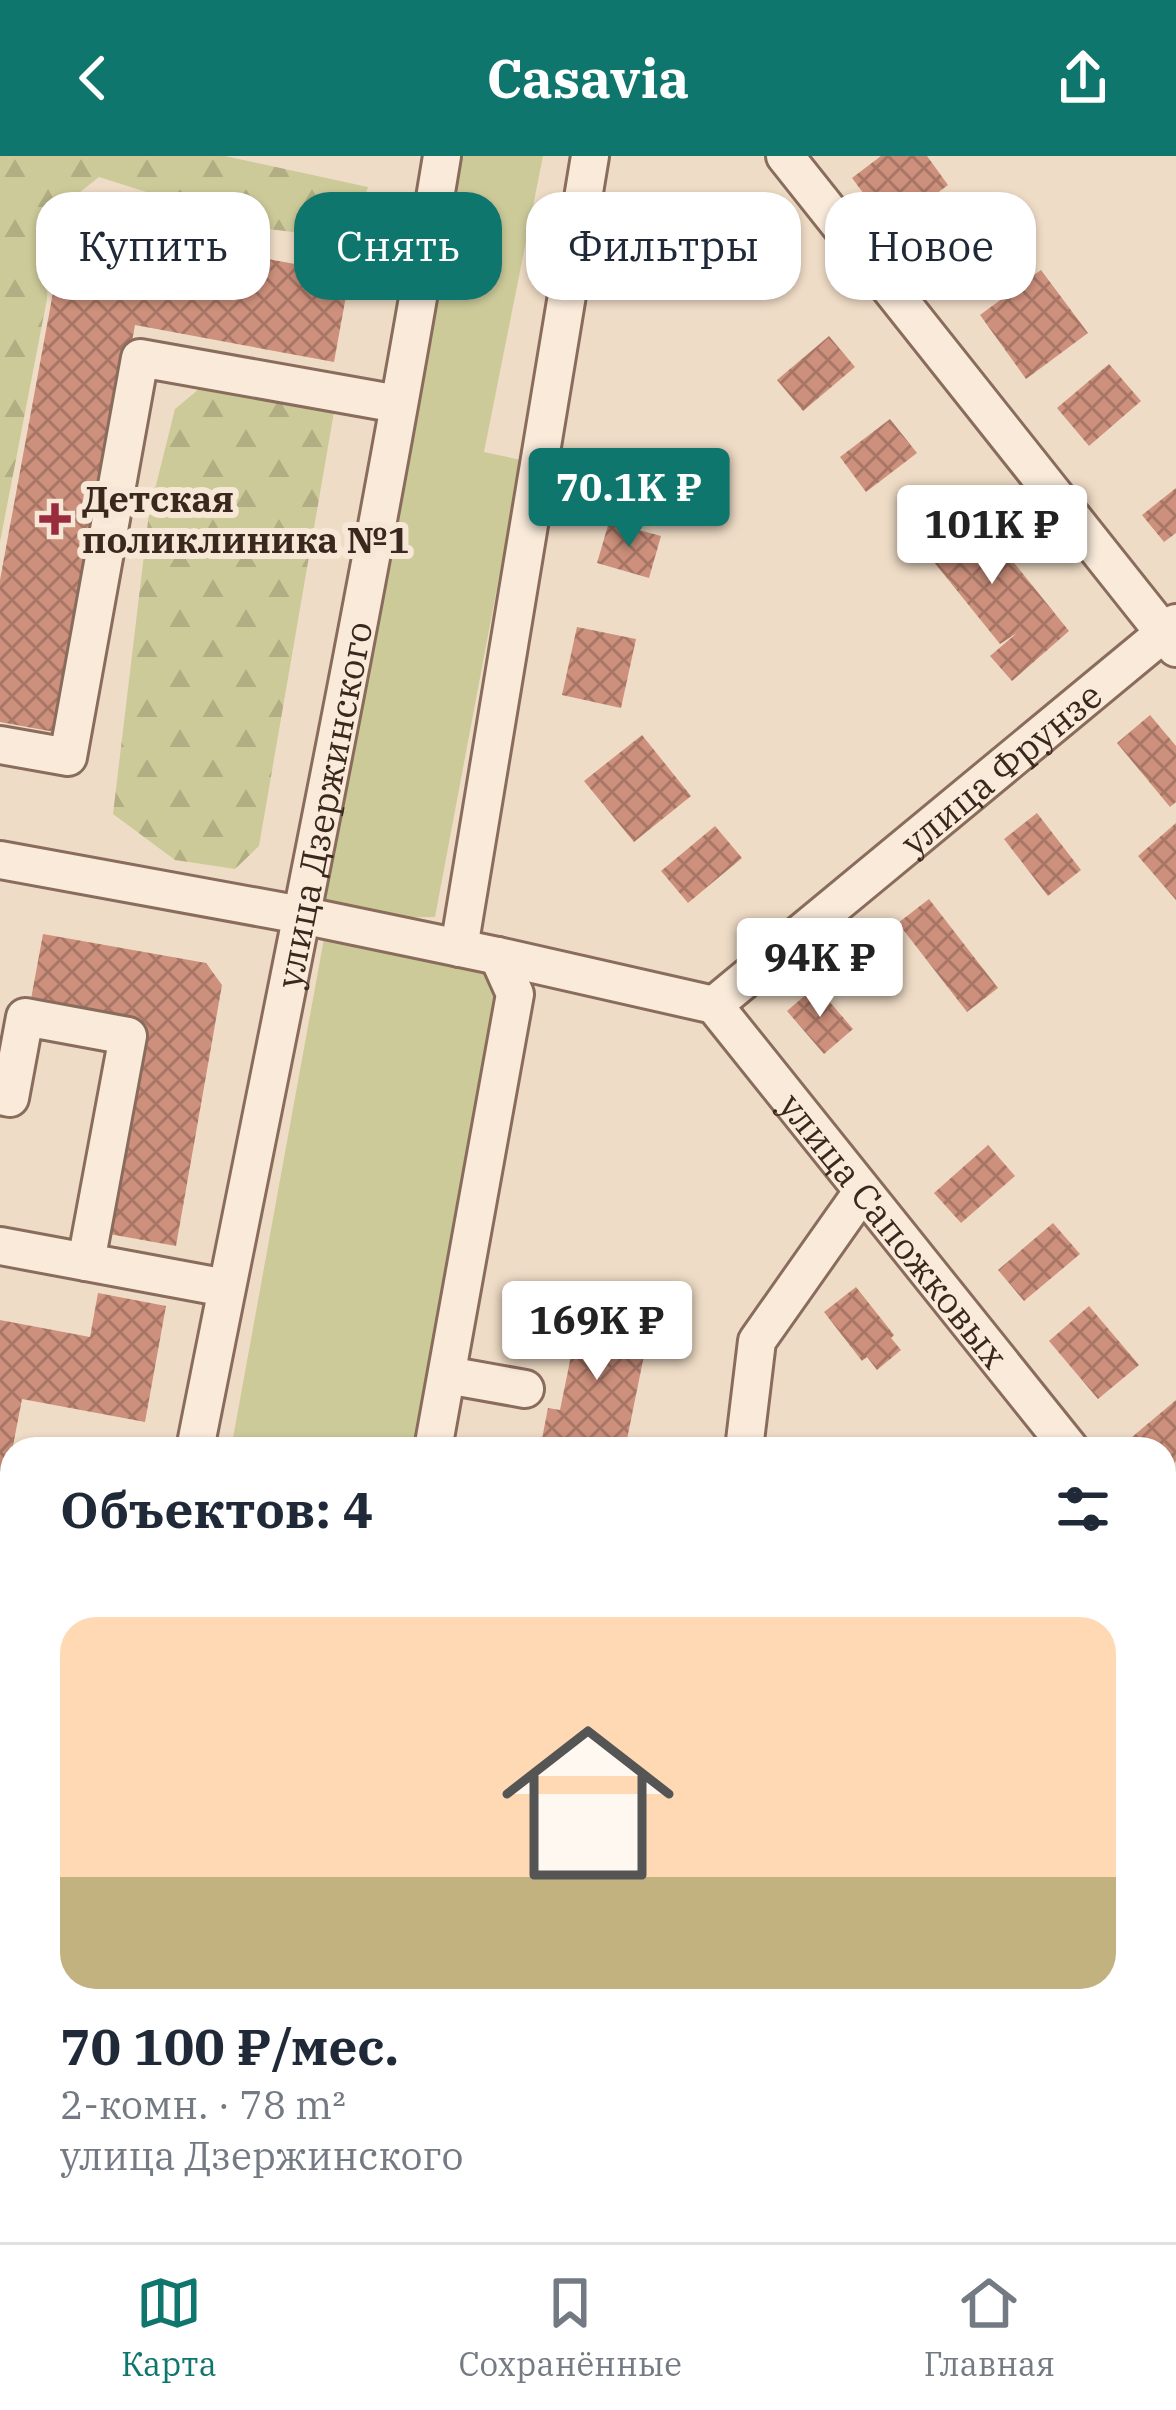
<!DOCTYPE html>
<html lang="ru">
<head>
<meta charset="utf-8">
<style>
  :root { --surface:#fff; --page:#f2f2f3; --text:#1f2937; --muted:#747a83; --line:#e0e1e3; --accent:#0f766e }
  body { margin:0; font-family:"IBM Plex Serif",serif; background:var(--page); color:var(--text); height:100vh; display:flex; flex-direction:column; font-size:45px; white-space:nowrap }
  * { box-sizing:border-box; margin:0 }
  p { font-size:39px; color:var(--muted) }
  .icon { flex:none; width:66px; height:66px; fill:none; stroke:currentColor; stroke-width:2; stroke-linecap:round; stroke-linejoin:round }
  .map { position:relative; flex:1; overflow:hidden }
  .sheet { position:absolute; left:0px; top:1281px; width:1176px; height:807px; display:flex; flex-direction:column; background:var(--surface); border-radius:36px 36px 0 0; box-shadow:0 3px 9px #0004 }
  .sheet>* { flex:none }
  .guide { position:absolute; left:36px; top:36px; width:1104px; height:108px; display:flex; gap:24px }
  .price { position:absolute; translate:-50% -102px; padding:0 27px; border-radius:12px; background:#fff; color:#222; font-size:39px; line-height:78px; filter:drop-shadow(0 3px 6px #0008) }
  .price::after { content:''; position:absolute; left:50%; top:72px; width:36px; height:27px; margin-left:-18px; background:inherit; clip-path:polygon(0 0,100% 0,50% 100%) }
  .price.active { background:var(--accent); color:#fff }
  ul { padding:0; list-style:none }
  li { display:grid; align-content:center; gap:24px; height:636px; padding:0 60px }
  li+li { border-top:3px solid var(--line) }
  li span { display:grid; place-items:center; height:372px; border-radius:36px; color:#555 }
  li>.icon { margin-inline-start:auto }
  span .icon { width:216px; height:216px; fill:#fffc; stroke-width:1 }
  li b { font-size:51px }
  h2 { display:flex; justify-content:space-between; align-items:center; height:144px; padding:0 60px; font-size:51px }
  .chip { padding:0 42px; border-radius:36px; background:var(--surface); box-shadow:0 3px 9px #0004; font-size:42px; line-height:108px }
  .chip.active { background:var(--accent); color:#fff }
  header { display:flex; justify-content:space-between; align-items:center; height:156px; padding:0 60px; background:var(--accent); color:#fff; font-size:54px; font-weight:800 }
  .dock { display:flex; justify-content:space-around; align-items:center; height:168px; border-top:3px solid var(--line); background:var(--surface); font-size:33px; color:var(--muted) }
  .dock a { display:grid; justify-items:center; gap:6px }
  .dock .active { color:var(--accent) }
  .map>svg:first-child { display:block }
</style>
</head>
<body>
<header><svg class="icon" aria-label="back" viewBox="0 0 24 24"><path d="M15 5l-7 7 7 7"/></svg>Casavia<svg class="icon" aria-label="share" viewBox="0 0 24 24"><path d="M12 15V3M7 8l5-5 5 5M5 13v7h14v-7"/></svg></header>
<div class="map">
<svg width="1176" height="2086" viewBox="0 0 1176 2086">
  <defs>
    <pattern id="forest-firs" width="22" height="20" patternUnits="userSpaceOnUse" patternTransform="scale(3)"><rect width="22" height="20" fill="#cdca9a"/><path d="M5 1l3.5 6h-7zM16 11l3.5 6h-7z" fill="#b1ae84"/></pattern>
    <pattern id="building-cross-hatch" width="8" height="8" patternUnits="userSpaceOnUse" patternTransform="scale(3)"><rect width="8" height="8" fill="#cd907c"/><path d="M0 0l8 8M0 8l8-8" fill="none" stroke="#a77665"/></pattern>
  </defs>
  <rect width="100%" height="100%" fill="#efdcc6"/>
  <g fill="#cdca9a">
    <polygon points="456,0 543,0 484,296 521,304 435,761 357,762 329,757 324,743 426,202"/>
    <polygon points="325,777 488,813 501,851 418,1293 231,1293"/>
    <polygon points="87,2076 272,2076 270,2086 85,2086"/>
    <polygon points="365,2076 565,2076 567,2078 557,2086 353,2086"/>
  </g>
  <g fill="url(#forest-firs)">
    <polygon points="0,0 225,0 368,31 351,83 260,72 99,21 50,60 47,143 0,386"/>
    <polygon points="212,222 279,237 334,256 259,690 235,713 175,704 113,658 149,357 175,253"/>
  </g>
  <g fill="url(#building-cross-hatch)">
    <polygon points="881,0 927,0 948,29 890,73 852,22"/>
    <polygon points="718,40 752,86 677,143 642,97"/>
    <polygon points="968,62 992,98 951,126 927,91"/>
    <polygon points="66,66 350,118 334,206 135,169 60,577 0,566 0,424"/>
    <polygon points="1041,114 1088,177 1026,223 980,159"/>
    <polygon points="829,180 855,211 803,255 777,224"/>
    <polygon points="1109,208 1141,245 1089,290 1057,252"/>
    <polygon points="890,263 917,297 866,336 840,301"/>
    <polygon points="1176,332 1176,377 1164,386 1142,359"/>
    <polygon points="961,341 1069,475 1012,525 990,500 1017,477 1000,488 913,380"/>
    <polygon points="609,366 661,380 649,422 597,407"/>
    <polygon points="577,471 636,483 621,552 562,539"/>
    <polygon points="1150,559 1176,590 1176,646 1170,651 1117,587"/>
    <polygon points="642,579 691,640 634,686 584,625"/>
    <polygon points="1037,657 1081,714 1048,740 1004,683"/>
    <polygon points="1176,667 1176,744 1138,700"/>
    <polygon points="715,670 742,702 688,747 661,715"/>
    <polygon points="929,743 998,832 967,856 898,767"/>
    <polygon points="43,778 206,807 222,829 176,1090 98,1076 137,862 31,843"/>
    <polygon points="816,830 853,873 824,898 787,855"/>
    <polygon points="988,989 1015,1020 961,1067 934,1037"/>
    <polygon points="1053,1067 1080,1098 1024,1145 998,1114"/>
    <polygon points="856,1131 894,1179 891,1182 901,1194 877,1214 867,1201 862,1205 824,1156"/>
    <polygon points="98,1137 166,1150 145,1266 22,1243 2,1347 0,1347 0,1164 90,1181"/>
    <polygon points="1089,1150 1139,1209 1098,1243 1049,1185"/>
    <polygon points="567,1154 650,1170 625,1293 540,1293 548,1252 560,1254 571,1200 559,1197"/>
    <polygon points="1176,1244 1176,1305 1164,1315 1164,1293 1143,1293 1132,1281"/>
    <polygon points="1164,1481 1176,1495 1176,1511 1164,1521"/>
    <polygon points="0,1664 12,1666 12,1782 0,1780"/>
    <polygon points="1176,1796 1176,1829 1164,1814 1164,1805"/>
    <polygon points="0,1845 12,1847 12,1988 2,2041 0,2041"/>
    <polygon points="673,2076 759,2076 767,2086 660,2086"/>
  </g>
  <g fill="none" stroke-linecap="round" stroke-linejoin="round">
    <g stroke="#8a6c5c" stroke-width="42">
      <g id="minor">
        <polyline points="785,0 1176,492"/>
        <polyline points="0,589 68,601 140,202 398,248"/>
        <path id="s1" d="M0,704L301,759L498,800L714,849L1070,1293"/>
        <polyline points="459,792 590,0"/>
        <path id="s2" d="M714,849L1176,467"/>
        <polyline points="0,940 10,942 25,861 128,880 86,1106"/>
        <polyline points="0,1090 226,1132"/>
        <polyline points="447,1219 525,1233"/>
        <path id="s3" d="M195,1293C280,863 371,433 442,0"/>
        <polyline points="433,1293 515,838 498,800"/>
        <polyline points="744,1293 757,1185 862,1036"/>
        <polyline points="1164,1409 1176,1424"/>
        <polyline points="0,1817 12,1819"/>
        <polyline points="816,2076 823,2086"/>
        <polyline points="46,2086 48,2076"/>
        <polyline points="287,2086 289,2076"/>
      </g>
    </g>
    <g stroke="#583c30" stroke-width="51">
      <polyline id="major" points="1160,2086 1176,2073"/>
    </g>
    <use href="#minor" stroke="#f9eada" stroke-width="36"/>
    <use href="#major" stroke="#f1c99f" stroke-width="45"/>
  </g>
  <path fill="#9a2b3f" stroke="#f6e7d6" stroke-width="4.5" d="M49 345h12v12h12v12h-12v12h-12v-12h-12v-12h12z"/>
  <g text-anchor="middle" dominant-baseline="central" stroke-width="12" stroke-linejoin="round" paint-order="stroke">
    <g font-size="36" font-weight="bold" fill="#3a281f" stroke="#f6e7d6" text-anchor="start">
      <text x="82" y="342">Детская<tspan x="82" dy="41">поликлиника №1</tspan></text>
    </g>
    <g font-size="36" fill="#3a281f" stroke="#f6e7d6">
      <text stroke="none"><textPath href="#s2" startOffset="372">улица Фрунзе</textPath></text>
      <text stroke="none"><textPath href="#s3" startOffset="657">улица Дзержинского</textPath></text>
      <text stroke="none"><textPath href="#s1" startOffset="1017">улица Сапожковых</textPath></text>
    </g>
  </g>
</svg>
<b class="price active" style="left:629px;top:394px">70.1K ₽</b>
<b class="price" style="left:992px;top:431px">101K ₽</b>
<b class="price" style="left:820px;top:864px">94K ₽</b>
<b class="price" style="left:597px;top:1227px">169K ₽</b>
<div class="guide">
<a class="chip">Купить</a>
<a class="chip active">Снять</a>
<a class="chip">Фильтры</a>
<a class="chip">Новое</a>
</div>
<section class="sheet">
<h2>Объектов: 4<svg class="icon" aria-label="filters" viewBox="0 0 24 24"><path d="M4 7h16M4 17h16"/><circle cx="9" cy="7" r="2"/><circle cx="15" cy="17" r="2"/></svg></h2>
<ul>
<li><span style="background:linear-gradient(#ffd9b3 70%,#c2b280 0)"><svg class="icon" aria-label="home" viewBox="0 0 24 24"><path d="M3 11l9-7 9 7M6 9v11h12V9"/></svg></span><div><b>70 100 ₽/мес.</b><p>2-комн. · 78 m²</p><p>улица Дзержинского</p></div></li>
</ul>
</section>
</div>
<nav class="dock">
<a class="active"><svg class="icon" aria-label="map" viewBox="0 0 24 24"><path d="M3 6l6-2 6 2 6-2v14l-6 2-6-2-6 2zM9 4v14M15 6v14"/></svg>Карта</a>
<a><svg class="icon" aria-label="saved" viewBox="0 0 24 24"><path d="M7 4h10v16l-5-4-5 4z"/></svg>Сохранённые</a>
<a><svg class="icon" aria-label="home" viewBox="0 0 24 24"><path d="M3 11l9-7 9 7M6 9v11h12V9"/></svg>Главная</a>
</nav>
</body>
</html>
